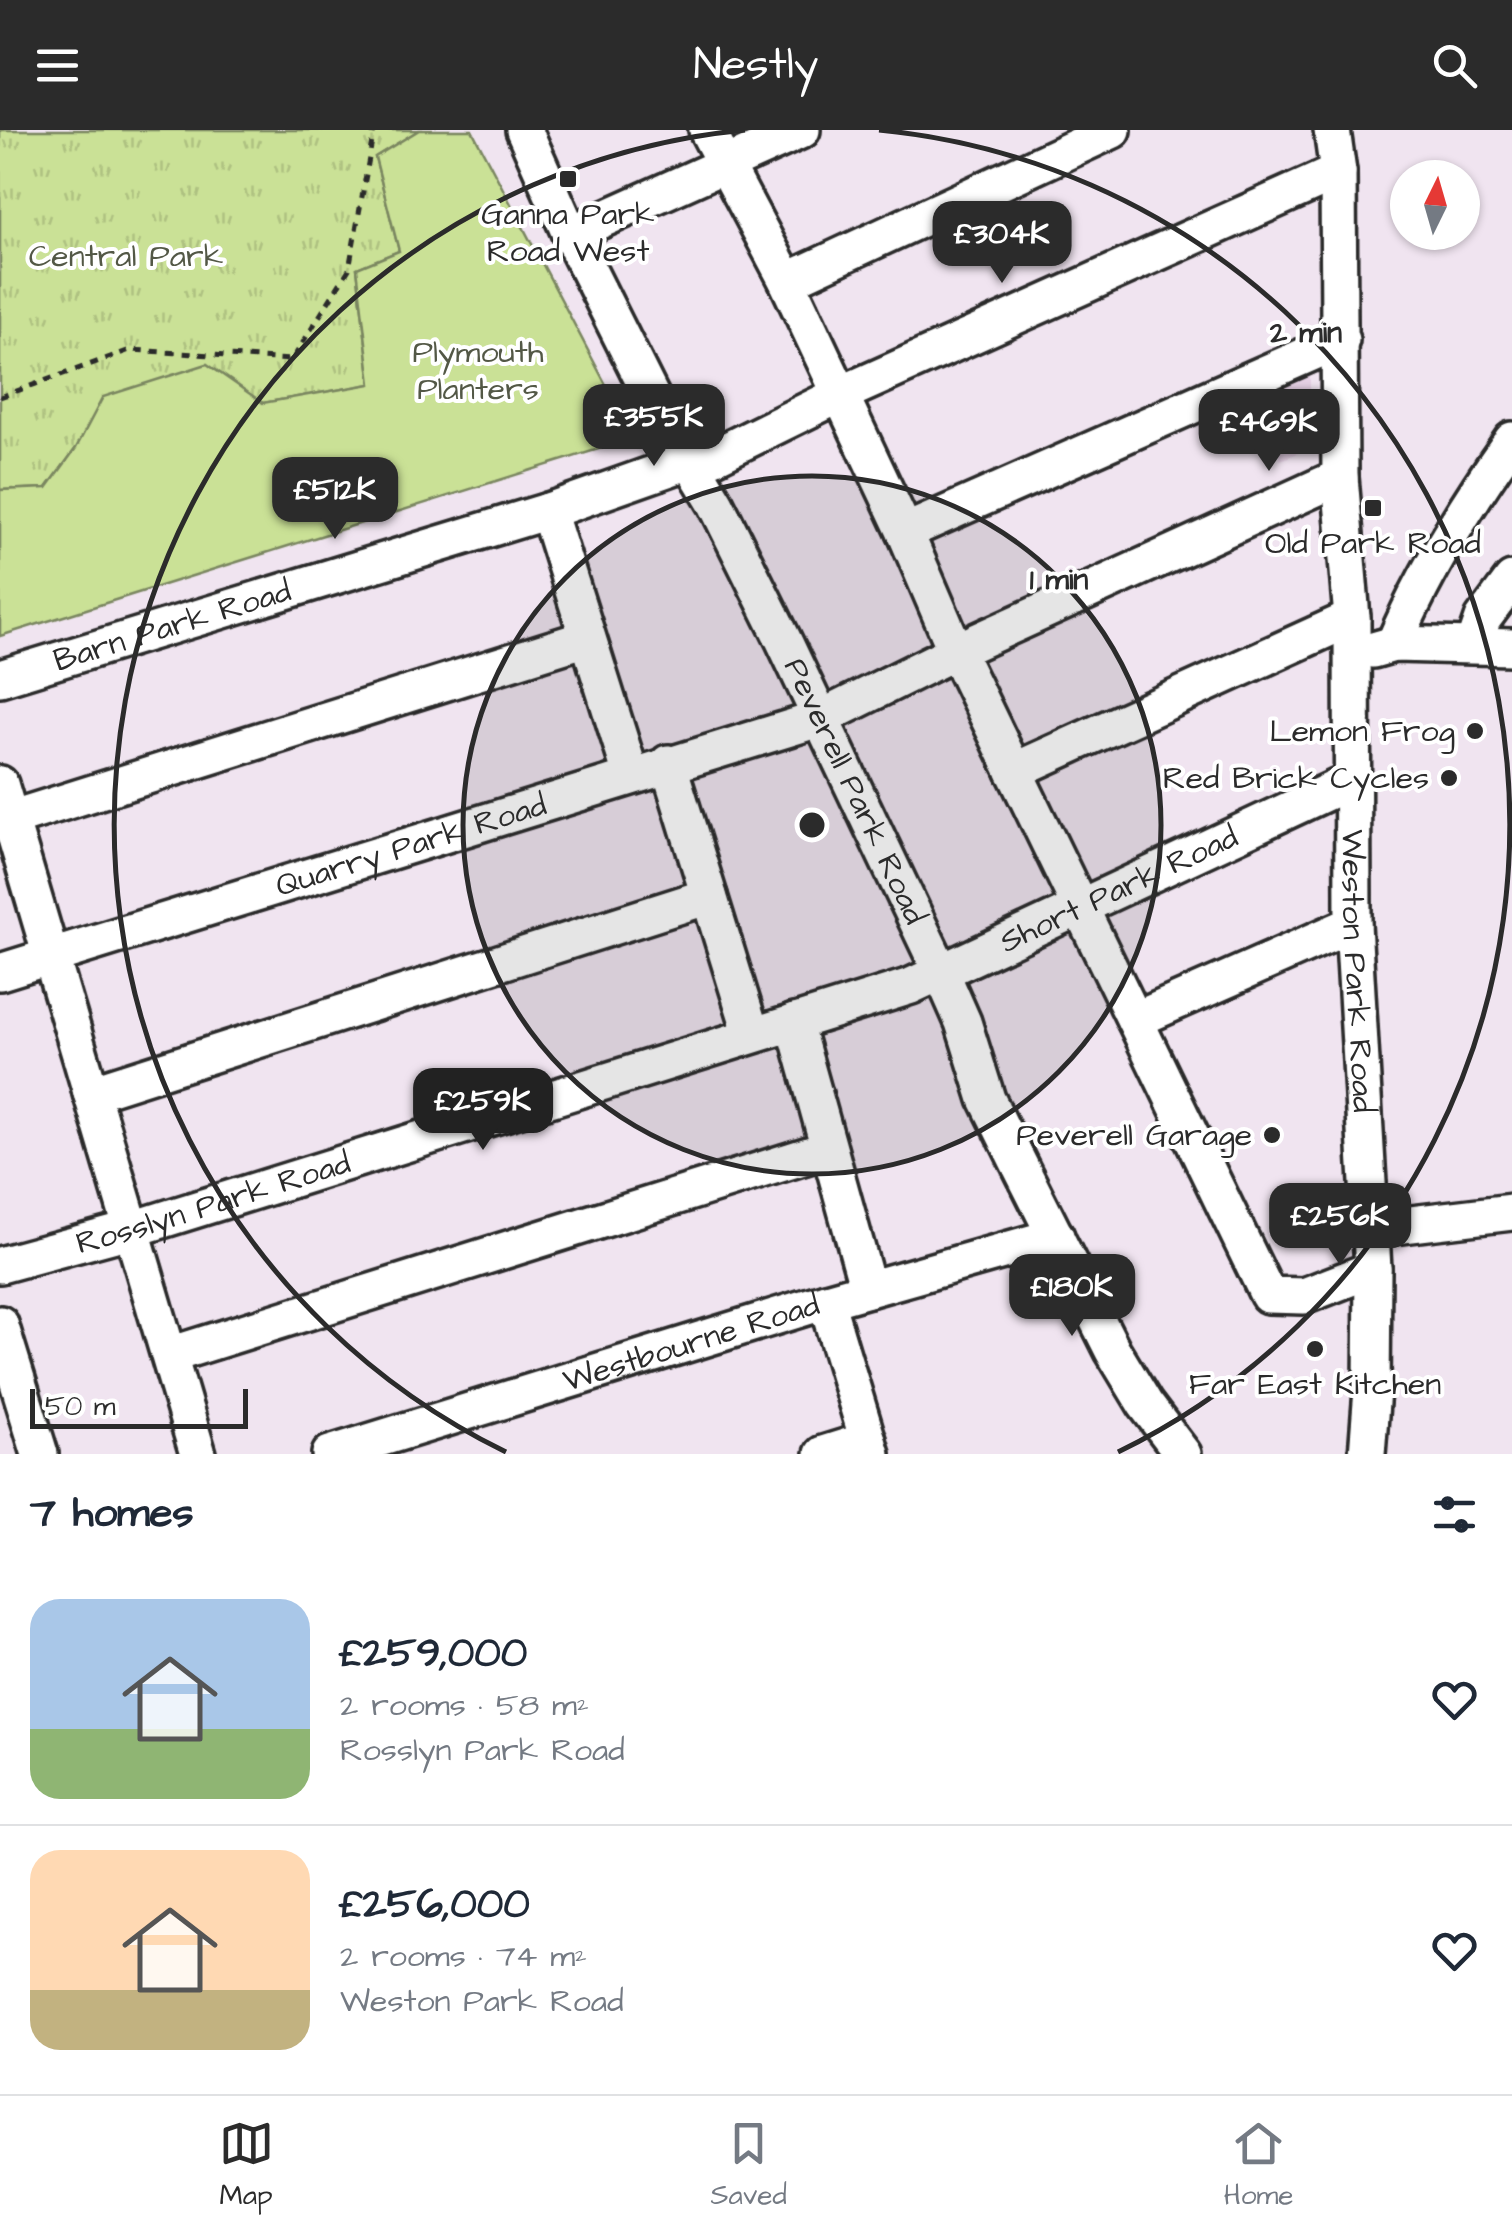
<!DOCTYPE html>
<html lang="en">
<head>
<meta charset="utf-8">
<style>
  :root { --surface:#fff; --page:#f2f2f3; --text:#1f2937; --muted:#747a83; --line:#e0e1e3; --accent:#2b2b2b }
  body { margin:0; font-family:"Architects Daughter",sans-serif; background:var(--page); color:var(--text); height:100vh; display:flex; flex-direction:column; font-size:38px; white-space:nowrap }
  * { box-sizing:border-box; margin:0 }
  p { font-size:32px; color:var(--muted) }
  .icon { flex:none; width:55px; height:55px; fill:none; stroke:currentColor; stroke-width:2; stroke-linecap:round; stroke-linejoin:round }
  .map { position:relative; height:1324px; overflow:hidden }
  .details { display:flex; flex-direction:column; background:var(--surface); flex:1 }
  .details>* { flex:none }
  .needle { width:65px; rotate:5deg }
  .fabs { position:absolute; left:1390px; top:30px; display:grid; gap:20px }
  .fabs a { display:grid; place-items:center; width:90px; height:90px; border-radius:50%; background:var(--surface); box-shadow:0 2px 8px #0004; font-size:50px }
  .scale { position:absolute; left:30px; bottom:25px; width:218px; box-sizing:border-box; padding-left:10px; border:5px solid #2b2b2b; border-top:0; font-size:28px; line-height:35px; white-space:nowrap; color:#2b2b2b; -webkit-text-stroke:8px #fff; paint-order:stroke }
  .price { position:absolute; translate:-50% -85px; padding:0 22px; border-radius:20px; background:var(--accent); color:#fff; font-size:32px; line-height:65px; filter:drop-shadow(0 2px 5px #0008) }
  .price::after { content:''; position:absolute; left:50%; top:60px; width:30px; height:22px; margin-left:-15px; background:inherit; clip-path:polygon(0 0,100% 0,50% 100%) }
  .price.current { background:#222; color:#fff }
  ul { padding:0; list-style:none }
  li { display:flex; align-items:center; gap:30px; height:250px; padding:0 30px }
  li+li { border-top:2px solid var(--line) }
  li span { display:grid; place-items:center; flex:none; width:280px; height:200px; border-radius:30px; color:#555 }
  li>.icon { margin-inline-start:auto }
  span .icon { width:120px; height:120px; fill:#fffc; stroke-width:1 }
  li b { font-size:42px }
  h2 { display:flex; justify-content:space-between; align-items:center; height:120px; padding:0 30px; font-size:42px }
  header { display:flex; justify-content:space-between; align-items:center; height:130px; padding:0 30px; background:var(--accent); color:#fff; font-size:45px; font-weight:600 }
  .dock { display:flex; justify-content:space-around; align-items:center; height:140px; border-top:2px solid var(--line); background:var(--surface); font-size:28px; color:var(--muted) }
  .dock a { display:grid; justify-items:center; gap:5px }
  .dock .current { color:var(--accent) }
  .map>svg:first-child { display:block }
</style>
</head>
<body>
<header><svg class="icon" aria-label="menu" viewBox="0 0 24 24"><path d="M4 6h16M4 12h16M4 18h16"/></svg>Nestly<svg class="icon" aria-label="search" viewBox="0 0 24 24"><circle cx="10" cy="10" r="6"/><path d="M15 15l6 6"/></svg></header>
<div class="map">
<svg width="1512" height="1324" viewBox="0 0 1512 1324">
  <defs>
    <pattern id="grass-tufts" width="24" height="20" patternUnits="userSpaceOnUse" patternTransform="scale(2.5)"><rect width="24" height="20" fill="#cae196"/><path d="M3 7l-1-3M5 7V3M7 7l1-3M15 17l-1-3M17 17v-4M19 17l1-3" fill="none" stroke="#aec181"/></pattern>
  </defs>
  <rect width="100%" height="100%" fill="#f0e4f0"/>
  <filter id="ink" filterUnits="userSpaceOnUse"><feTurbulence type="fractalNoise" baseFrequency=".01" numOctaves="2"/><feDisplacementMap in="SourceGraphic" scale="20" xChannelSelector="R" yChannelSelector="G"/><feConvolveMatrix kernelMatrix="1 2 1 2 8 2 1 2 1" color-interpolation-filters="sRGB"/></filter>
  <g filter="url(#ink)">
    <polygon fill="#e6d1e5" points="1310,226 1310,318 1281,330 1246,258"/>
    <polygon fill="url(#grass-tufts)" stroke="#7a8660" stroke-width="2.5" points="0,0 419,0 375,27 399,121 357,138 371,254 263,273 76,318 47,358 0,360"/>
    <polygon fill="#cae196" stroke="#7a8660" stroke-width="2.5" points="419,0 472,0 634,308 0,506 0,360 47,358 76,318 103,267 207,234 263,273 371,254 357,138 399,121 375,27"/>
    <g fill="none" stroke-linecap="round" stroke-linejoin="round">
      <g stroke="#2b2b2b" stroke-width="42">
        <g id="minor">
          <path id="s1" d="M524,0L570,104L652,268L716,374L783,509L941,842L963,892L987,969L1019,1034L1113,1221L1145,1274L1183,1324"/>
          <polyline points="707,0 787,151 905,402 956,521 1268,1165 1304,1166 1373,1139"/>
          <path id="s2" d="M1332,0L1338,42L1340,347L1352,488L1353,794L1373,1139L1372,1260L1367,1324"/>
          <polyline points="570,104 802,0"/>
          <polyline points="787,151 1113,0"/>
          <polyline points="548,381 631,645"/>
          <polyline points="905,402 1341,210"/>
          <path d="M1394,514C1425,441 1466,375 1512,310"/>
          <polyline points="1474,515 1483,489 1512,450"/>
          <polyline points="1373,520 1394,514 1512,517"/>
          <path id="s3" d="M0,548L548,381L687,332L713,327L839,265L1338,42"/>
          <polyline points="668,633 752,905"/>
          <polyline points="1014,641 1352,488"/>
          <polyline points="0,654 198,1324"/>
          <polyline points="10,689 587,508"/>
          <path id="s4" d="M0,842L819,589L956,521L1340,347"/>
          <polyline points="1135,890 1353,794"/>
          <polyline points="794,892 868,1159"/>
          <polyline points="91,963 709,766"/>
          <polyline points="1369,1099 1512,1082"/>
          <path id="s5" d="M0,1135L133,1099L911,856L1353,650"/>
          <polyline points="826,1171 872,1324"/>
          <polyline points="0,1194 40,1324"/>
          <polyline points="170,1225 828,1019"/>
          <path id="s6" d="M330,1324L826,1171L1056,1106"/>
          <polyline points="823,1324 868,1310"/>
        </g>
      </g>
      <polyline stroke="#2b2b2b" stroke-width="5" stroke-dasharray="8 8" stroke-linecap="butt" points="0,267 130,220 292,230 349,139 374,0"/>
      <use href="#minor" stroke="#fff" stroke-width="35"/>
    </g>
  </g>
  <circle cx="812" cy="695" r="349" fill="#2b2b2b" fill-opacity=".12"/>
  <g fill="none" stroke="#2b2b2b" stroke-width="5">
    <circle cx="812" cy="695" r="349"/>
    <path d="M506 1322A698 698 0 0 1 745 0M879 0A698 698 0 0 1 1118 1322"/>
  </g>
  <g fill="#2b2b2b" stroke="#fff" stroke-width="4">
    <rect x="558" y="39" width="20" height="20" rx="5"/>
    <rect x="1363" y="368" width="20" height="20" rx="5"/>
    <circle cx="1475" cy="601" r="10"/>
    <circle cx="1449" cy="648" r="10"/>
    <circle cx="1272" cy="1005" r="10"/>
    <circle cx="1315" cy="1219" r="10"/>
  </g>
  <g text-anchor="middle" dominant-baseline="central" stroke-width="8" stroke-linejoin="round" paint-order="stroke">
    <g font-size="32" fill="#2b2b2b" stroke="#fff">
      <text x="568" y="84">Ganna Park<tspan x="568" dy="37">Road West</tspan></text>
      <text x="1373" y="413">Old Park Road</text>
      <text x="1455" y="601" text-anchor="end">Lemon Frog</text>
      <text x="1429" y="648" text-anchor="end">Red Brick Cycles</text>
      <text x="1252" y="1005" text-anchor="end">Peverell Garage</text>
      <text x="1315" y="1254">Far East Kitchen</text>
    </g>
    <g font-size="32" fill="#535846" stroke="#fff">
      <text x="126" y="126">Central Park</text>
      <text x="478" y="222">Plymouth<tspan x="478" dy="37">Planters</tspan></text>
    </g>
    <g font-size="32" fill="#2b2b2b" stroke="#fff">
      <text stroke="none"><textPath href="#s3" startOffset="180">Barn Park Road</textPath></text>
      <text stroke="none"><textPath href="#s1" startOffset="740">Peverell Park Road</textPath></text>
      <text stroke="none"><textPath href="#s4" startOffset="430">Quarry Park Road</textPath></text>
      <text stroke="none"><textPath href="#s5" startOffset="1182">Short Park Road</textPath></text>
      <text stroke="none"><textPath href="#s2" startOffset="842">Weston Park Road</textPath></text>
      <text stroke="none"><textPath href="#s5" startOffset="222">Rosslyn Park Road</textPath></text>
      <text stroke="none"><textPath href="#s6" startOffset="378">Westbourne Road</textPath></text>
    </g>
  </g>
  <circle cx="812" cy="695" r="15" fill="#2b2b2b" stroke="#fff" stroke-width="5"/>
  <g font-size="30" text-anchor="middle" font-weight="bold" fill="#2b2b2b" stroke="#fff" stroke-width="8" stroke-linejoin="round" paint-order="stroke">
    <text x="1306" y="212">2 min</text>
    <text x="1059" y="459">1 min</text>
  </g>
</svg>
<div class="fabs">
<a><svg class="needle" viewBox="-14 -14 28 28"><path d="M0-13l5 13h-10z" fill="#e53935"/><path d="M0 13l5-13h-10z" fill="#747a83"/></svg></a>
</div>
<div class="scale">50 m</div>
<b class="price" style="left:1002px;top:156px">£304K</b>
<b class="price" style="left:654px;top:339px">£355K</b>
<b class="price" style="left:1269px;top:344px">£469K</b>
<b class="price" style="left:335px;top:412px">£512K</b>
<b class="price current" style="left:483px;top:1023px">£259K</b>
<b class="price" style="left:1340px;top:1138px">£256K</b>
<b class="price" style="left:1072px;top:1209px">£180K</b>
</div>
<section class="details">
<h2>7 homes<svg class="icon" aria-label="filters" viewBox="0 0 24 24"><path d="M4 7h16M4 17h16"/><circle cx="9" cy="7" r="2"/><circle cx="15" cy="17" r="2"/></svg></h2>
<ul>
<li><span style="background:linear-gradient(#a9c7e8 65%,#8fb573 0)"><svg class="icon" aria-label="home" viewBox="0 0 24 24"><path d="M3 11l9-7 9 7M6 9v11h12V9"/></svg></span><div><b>£259,000</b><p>2 rooms · 58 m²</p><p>Rosslyn Park Road</p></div><svg class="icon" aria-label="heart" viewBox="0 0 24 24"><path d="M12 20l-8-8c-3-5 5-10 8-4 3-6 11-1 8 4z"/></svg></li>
<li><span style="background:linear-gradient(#ffd9b3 70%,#c2b280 0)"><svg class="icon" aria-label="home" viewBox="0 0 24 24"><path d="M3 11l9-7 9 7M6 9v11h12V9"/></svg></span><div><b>£256,000</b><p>2 rooms · 74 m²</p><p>Weston Park Road</p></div><svg class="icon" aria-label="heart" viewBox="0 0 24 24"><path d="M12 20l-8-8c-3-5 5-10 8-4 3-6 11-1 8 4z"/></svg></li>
</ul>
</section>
<nav class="dock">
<a class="current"><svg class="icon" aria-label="map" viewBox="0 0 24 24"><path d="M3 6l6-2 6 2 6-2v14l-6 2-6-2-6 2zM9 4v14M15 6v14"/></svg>Map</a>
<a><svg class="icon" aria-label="saved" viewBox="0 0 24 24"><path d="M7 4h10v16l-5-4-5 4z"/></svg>Saved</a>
<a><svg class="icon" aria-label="home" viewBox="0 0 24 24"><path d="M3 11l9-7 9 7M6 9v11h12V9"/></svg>Home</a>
</nav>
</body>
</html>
